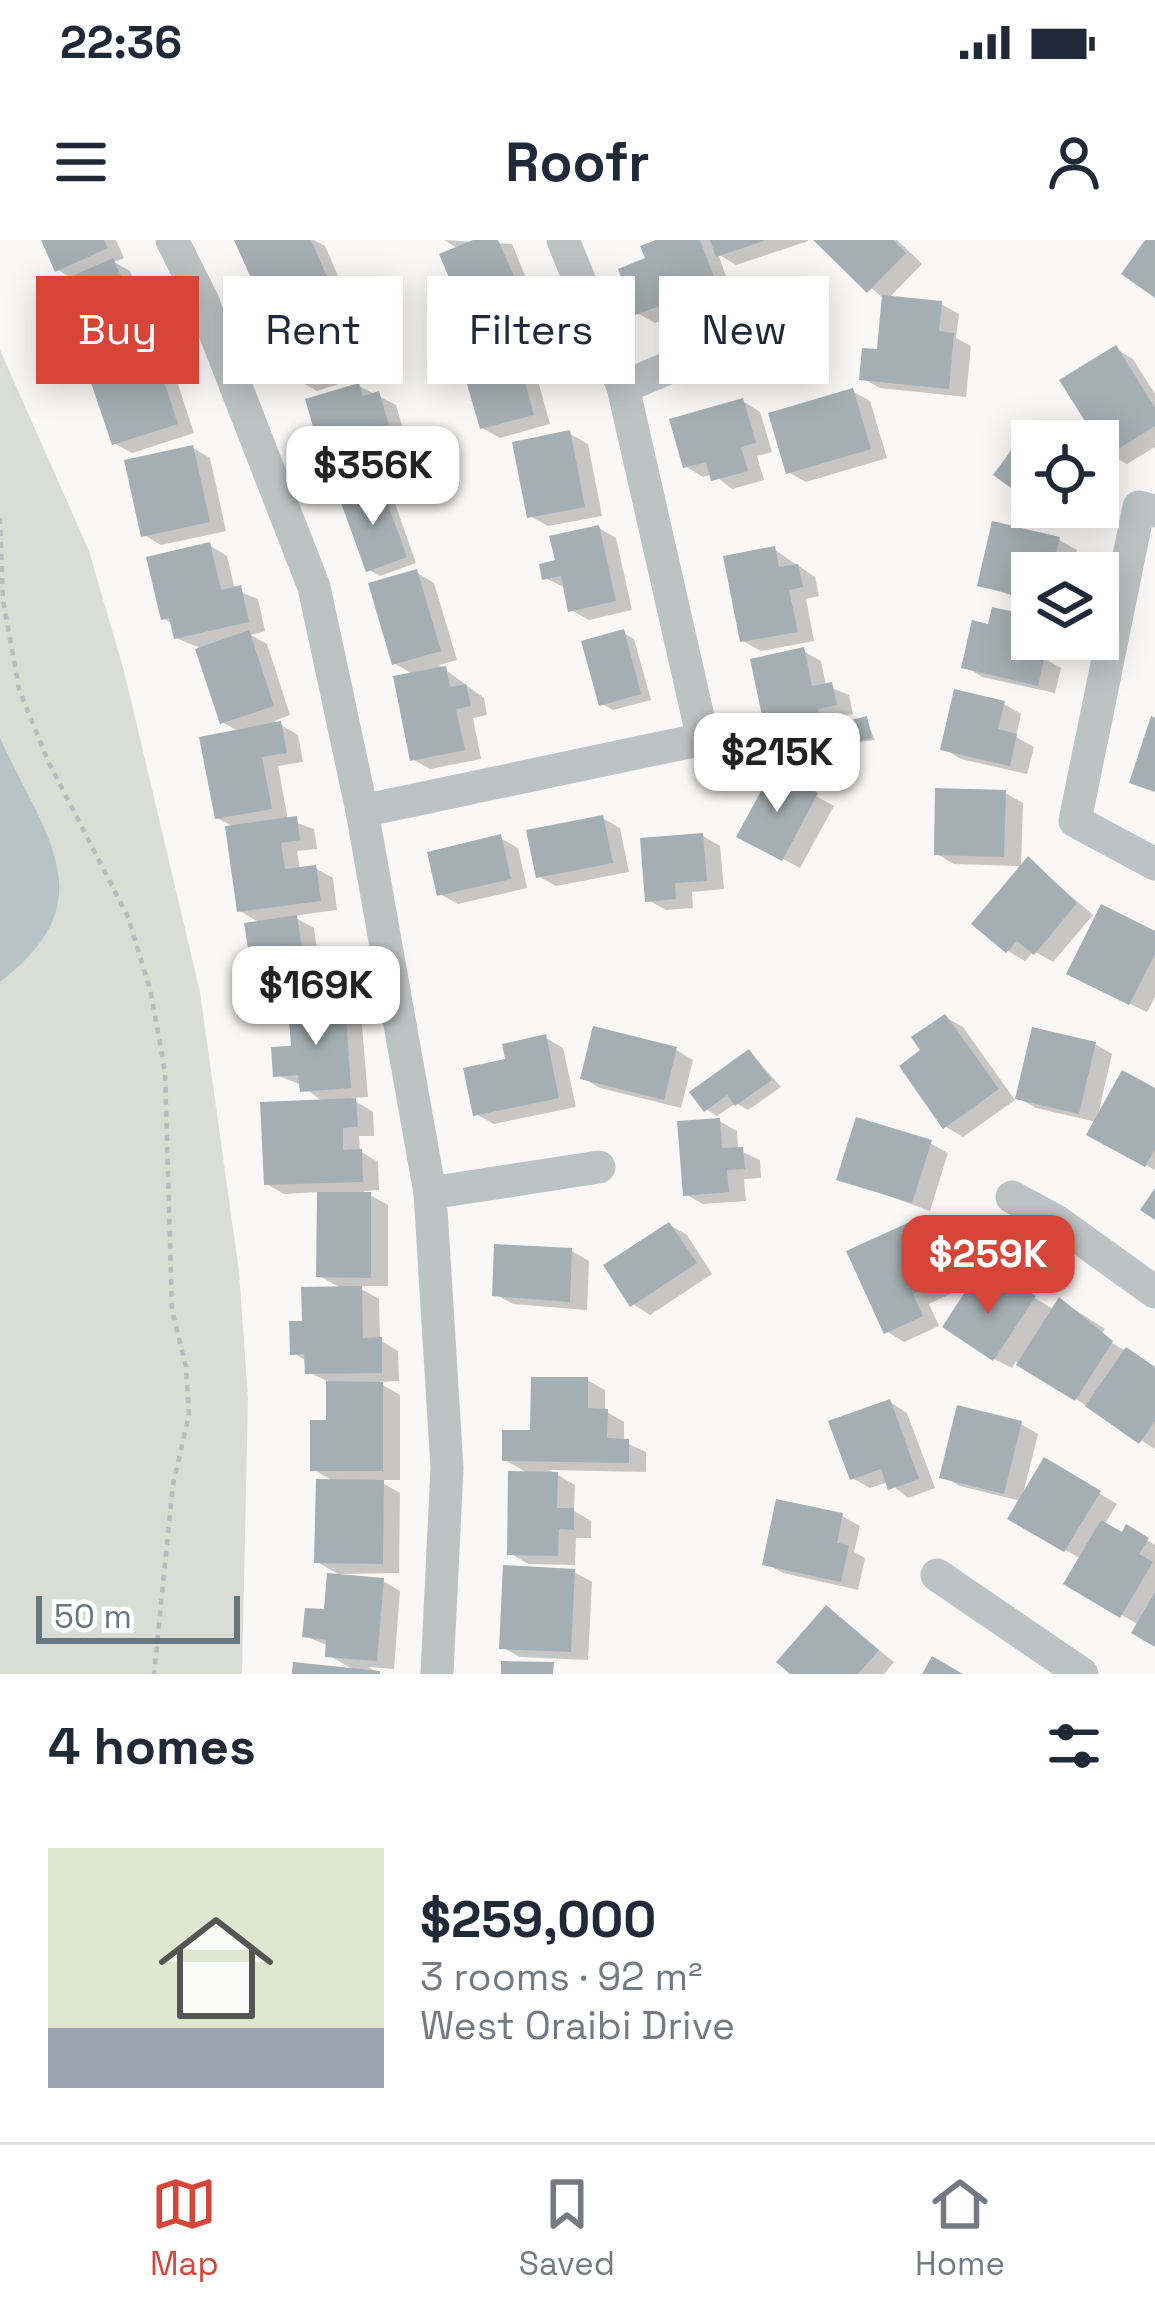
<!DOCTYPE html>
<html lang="en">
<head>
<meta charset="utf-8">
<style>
  :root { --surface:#fff; --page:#f6f6f7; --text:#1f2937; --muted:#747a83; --line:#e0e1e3; --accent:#d74538 }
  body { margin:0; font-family:"Space Grotesk",sans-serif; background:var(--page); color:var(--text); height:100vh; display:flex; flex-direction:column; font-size:45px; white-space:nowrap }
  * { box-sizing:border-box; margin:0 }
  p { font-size:39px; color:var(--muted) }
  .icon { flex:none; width:66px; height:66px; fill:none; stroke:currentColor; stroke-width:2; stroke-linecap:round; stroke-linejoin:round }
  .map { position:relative; height:1434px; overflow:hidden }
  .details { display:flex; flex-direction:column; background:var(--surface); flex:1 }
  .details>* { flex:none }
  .guide { position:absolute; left:36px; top:36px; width:1083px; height:108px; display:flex; gap:24px }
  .buttons { position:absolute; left:1011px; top:180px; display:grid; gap:24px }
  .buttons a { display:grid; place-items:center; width:108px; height:108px; border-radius:0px; background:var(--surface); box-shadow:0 6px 30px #0003; font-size:60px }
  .scale { position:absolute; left:36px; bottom:30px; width:204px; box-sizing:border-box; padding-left:12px; border:6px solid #66787f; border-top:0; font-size:33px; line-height:42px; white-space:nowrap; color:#66787f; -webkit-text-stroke:9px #fff; paint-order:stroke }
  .price { position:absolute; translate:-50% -102px; padding:0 27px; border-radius:24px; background:#fff; color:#222; font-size:39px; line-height:78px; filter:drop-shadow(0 3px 6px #0008) }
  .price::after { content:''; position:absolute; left:50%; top:72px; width:36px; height:27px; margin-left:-18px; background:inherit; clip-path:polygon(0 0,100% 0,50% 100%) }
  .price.active { background:var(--accent); color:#fff }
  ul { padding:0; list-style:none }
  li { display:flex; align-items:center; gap:36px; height:300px; padding:0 48px }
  li span { display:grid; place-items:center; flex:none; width:336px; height:240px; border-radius:0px; color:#555 }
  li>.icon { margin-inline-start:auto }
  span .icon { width:144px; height:144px; fill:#fffc; stroke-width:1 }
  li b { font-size:51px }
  h2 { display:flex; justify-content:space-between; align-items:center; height:144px; padding:0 48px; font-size:51px }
  .tag { padding:0 42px; border-radius:0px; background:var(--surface); box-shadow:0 6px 30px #0003; font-size:42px; line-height:108px }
  .tag.active { background:var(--accent); color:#fff }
  .status { display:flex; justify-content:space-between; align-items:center; height:84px; padding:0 60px; background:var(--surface); direction:ltr }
  .status svg { height:33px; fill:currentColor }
  header { display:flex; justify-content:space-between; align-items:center; height:156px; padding:0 48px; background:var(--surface); font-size:54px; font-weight:700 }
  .dock { display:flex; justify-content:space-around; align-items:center; height:168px; border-top:3px solid var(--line); background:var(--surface); font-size:33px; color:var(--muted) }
  .dock a { display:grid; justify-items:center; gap:6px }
  .dock .active { color:var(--accent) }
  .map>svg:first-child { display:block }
</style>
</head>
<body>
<div class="status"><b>22:36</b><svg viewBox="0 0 49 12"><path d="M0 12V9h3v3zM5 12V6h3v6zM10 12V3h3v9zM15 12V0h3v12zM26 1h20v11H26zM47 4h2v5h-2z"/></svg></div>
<header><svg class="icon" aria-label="menu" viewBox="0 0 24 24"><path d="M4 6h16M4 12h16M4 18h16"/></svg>Roofr<svg class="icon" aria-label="person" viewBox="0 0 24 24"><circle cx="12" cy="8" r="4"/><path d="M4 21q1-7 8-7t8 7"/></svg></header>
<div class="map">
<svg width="1155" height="1434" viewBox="0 0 1155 1434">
  <rect width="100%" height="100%" fill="#f9f8f6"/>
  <polygon fill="#d9ddd6" points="0,110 89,311 124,431 200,752 239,1032 248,1158 242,1434 0,1434"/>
  <path fill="#b7c4c7" d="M0,498C45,597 107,660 0,742Z"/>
  <g fill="#0003">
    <polygon points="44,0 116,0 124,18 114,22 130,31 163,104 152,109 170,120 194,193 132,213 114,203 111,124 97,116 73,39 57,29"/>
    <polygon points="238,0 314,0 325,6 343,47 311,61 330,72 358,138 317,151 299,141 281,72 266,63"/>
    <polygon points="444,0 512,4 541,74 510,91 534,85 552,95 560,123 535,130 550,184 500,198 482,188 491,96 472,85 459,9"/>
    <polygon points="665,0 808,0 808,1 736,25 718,14 733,55 655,83 637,73 649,20"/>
    <polygon points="817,0 897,0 922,24 888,59 941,64 959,74 956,98 971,106 966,157 880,148 862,138 879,113 884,59"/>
    <polygon points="1116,109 1133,119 1155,154 1155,207 1127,224 1109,214"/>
    <polygon points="359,146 396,165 414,227 348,246 331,236"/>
    <polygon points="852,151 870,161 887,218 806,242 788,232"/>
    <polygon points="743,161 760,172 772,212 757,216 764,240 732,249 713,234 703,237 685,226"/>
    <polygon points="570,194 588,204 602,276 548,286 530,276"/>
    <polygon points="193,208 210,218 226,291 161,305 144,295"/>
    <polygon points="380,248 392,255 416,323 380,336 369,330"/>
    <polygon points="1043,267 1068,267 1061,277"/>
    <polygon points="599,288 616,298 632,370 589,380 571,370 566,348 545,338"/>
    <polygon points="1059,300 1077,310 1070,333 1032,333 1032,363 980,344"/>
    <polygon points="209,305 227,316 235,350 258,359 265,391 251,395 267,404 290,475 274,481 298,495 303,522 278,526 288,580 314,589 317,609 297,611 300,630 315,628 333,638 337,670 292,676 314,688 319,723 334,720 351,730 356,760 340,763 361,775 368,857 350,858 373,872 374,896 359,896 360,911 378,922 379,950 363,951 388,965 388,1046 356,1046 379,1059 380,1100 398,1111 399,1141 378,1142 400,1155 400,1240 377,1240 400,1253 399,1333 338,1334 317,1322 336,1243 313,1229 329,1183 329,1142 308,1132 308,1122 293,1113 305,1084 343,1049 319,1036 320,952 284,954 267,944 324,863 302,845 276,835 294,808 291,770 277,772 259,762 262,684 240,671 234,587 217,578 240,492 222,482 198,407 176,398 173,384 163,378"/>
    <polygon points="775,310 815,337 819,356 806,359 814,401 761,411 743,401"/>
    <polygon points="417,333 434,343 457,420 439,425 484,458 487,475 473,478 481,519 430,529 412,519 414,435 394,423"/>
    <polygon points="994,370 1032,379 1032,399 1050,399 1045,419 1061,428 1055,453 982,437 965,426 991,387"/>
    <polygon points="623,393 634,399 651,460 613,470 602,464"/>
    <polygon points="803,411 821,421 826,446 849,455 853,474 834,478 836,487 866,479 875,500 788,512 771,502"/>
    <polygon points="1004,464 1021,474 1016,497 1034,507 1027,534 961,519 944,509"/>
    <polygon points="774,533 834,566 800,628 740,596"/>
    <polygon points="1005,553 1023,563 1021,626 954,624 937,614"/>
    <polygon points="602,578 620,588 629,632 556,646 538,636"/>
    <polygon points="703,596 720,606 724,649 692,652 693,668 666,670 648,660"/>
    <polygon points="500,598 518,608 527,648 458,664 440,654"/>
    <polygon points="1029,620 1093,675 1053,722 1034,711 1025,721 1008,711"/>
    <polygon points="1155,694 1155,757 1147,772 1087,743"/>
    <polygon points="945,777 963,787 1015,860 963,897 946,887 925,811"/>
    <polygon points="546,798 563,808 576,867 494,884 476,874 509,821"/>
    <polygon points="1095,804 1112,814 1098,875 1155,851 1155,930 1090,894 1097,882 1036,868 1018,858"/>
    <polygon points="676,810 693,820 681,868 600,848 583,838"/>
    <polygon points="750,812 781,847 748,870 736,863 717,876 706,869"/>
    <polygon points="719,881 737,891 738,910 760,920 761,938 744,939 746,961 703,964 685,954"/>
    <polygon points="930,903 948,913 930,971 839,938"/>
    <polygon points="921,980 939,990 965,1047 929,1064 939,1086 904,1102 886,1091"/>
    <polygon points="669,985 687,995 712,1034 650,1075 633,1064"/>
    <polygon points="572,1011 589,1021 587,1070 513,1064 495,1054"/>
    <polygon points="1029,1054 1054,1070 1060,1061 1077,1071 1105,1089 1100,1096 1155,1128 1155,1209 1016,1121 1012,1128 994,1119 1000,1060"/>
    <polygon points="587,1140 605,1150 605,1171 624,1182 624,1202 646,1212 646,1232 549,1230 575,1245 574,1271 591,1281 591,1298 576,1298 575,1325 528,1324 510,1313 531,1235 505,1220"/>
    <polygon points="890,1162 907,1173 935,1248 908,1258 888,1242 870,1248 852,1238"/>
    <polygon points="1021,1184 1038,1194 1023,1254 1045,1221 1117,1264 1104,1285 1123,1296 1127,1288 1155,1305 1155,1404 1139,1385 1067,1343 1081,1319 1011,1278 1021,1261 960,1246 942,1236"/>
    <polygon points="778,1263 842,1276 860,1286 854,1312 865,1318 858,1350 783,1333 765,1323"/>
    <polygon points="574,1332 592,1342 588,1420 520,1417 502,1407"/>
    <polygon points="383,1341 400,1351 394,1429 368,1427 380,1434 295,1434 356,1431 328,1415 329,1406 305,1396 327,1373"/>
    <polygon points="827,1369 894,1422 884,1434 795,1434"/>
  </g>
  <g fill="#a5afb3">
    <polygon points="41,0 104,0 108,8 55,32"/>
    <polygon points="234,0 311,0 327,37 263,65"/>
    <polygon points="473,0 498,0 526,64 470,87 439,14"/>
    <polygon points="656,0 700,0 717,45 635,75 618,29 645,18 640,6"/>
    <polygon points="710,0 764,0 764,1 716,17"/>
    <polygon points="813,0 893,0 906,13 867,53"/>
    <polygon points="1145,0 1155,0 1155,58 1121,34"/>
    <polygon points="113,18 147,95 95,118 61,41"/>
    <polygon points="882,55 942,61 939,91 954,93 949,149 859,140 862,108 877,109"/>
    <polygon points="313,59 342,128 297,143 273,72"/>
    <polygon points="535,81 544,114 519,121 534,175 480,189 455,103"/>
    <polygon points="1116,105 1155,168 1155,186 1107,216 1059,140"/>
    <polygon points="153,107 178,184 112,205 86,128"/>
    <polygon points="359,143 363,156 379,151 398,217 328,238 305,159"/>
    <polygon points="853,148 871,209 786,234 768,173"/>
    <polygon points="743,158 756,203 741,207 748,231 711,241 706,222 683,228 669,179"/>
    <polygon points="1032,182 1058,201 1032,201 1032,263 993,235"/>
    <polygon points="570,190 585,267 527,278 512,202"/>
    <polygon points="193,205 210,282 141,297 124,220"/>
    <polygon points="381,245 407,317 366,332 340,260"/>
    <polygon points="992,281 1060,297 1052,331 1032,333 1032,359 977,346"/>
    <polygon points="599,285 616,361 568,372 561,336 542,340 539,324 555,320 549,296"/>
    <polygon points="210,302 221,350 241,345 249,382 174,399 169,378 161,380 146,317"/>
    <polygon points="775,306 779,327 798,324 803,347 789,350 798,392 740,402 723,316"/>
    <polygon points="417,329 441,411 392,425 368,343"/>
    <polygon points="992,367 1032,376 1028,411 1045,415 1038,446 961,428 972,380 988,384"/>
    <polygon points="624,389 641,454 599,466 581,401"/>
    <polygon points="249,390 274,466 220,484 195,409"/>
    <polygon points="804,407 812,446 832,442 837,465 818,469 823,492 768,504 750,419"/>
    <polygon points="446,426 450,447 466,444 471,466 456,469 465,510 410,521 393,436"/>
    <polygon points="954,449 1005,461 998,489 1017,494 1010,526 940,510"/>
    <polygon points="867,476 872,498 841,506 835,484"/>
    <polygon points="1151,476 1155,478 1155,552 1129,543"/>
    <polygon points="281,481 287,513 262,517 272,569 215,579 199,497"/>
    <polygon points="773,529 818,553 782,621 736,597"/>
    <polygon points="935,548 1006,550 1004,617 934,615"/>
    <polygon points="603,575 613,623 536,638 526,590"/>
    <polygon points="297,576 300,600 281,603 285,629 316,625 321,661 237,672 225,586"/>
    <polygon points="703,593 707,641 675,643 676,659 645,662 640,598"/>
    <polygon points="501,594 511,639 437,656 427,612"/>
    <polygon points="1028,616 1077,663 1034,715 1017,701 1006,713 971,684"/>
    <polygon points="1101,664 1155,691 1155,714 1129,765 1066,734"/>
    <polygon points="297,675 304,722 334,717 340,751 257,764 244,683"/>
    <polygon points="345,762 351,848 300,852 298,835 273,837 271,807 291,806 288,766"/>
    <polygon points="945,774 999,849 943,889 899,826 920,810 911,797"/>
    <polygon points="593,786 677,807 664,860 580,839"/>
    <polygon points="1032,787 1096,802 1079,874 1015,859"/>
    <polygon points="546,794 559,858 473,876 463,828 505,819 502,804"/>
    <polygon points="749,809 772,840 735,866 727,855 704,872 689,852"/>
    <polygon points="1122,830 1155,848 1155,909 1145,927 1086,895"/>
    <polygon points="356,858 358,887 343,888 343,910 362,909 363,942 264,945 260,862"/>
    <polygon points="856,877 932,900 912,963 836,940"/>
    <polygon points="720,878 722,908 743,907 745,929 727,930 729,952 683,956 677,881"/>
    <polygon points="1155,948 1155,980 1140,970"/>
    <polygon points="317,952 371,952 371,1038 316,1037"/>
    <polygon points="921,977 949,1037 913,1054 923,1076 884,1094 846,1011"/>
    <polygon points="669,982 697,1023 630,1067 603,1025"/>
    <polygon points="494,1004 572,1008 570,1062 492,1056"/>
    <polygon points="973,1040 999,1057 1010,1040 1036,1056 993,1121 942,1087"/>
    <polygon points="362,1046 363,1098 382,1097 382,1133 305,1134 304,1114 290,1115 289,1081 302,1081 301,1047"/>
    <polygon points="1059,1057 1113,1101 1075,1161 1016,1125"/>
    <polygon points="1126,1107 1155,1127 1155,1181 1139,1204 1085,1166"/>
    <polygon points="531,1137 588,1137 588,1168 608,1169 607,1198 629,1199 629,1223 502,1221 502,1190 530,1190"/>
    <polygon points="326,1141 383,1142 383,1231 310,1231 310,1180 326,1180"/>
    <polygon points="890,1159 919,1239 888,1250 881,1229 850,1240 828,1181"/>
    <polygon points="957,1165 1022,1181 1004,1254 939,1238"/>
    <polygon points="1044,1217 1101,1251 1064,1312 1007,1279"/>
    <polygon points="508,1231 558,1232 557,1268 574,1268 574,1290 559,1289 558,1316 507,1315"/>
    <polygon points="316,1239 384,1240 383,1324 314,1323"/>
    <polygon points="776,1259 843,1273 837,1303 849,1305 841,1342 762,1325"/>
    <polygon points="1101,1280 1122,1292 1126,1284 1149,1298 1139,1314 1153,1322 1120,1378 1063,1344"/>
    <polygon points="503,1325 575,1329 571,1412 499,1409"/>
    <polygon points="327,1333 384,1338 377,1421 325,1417 326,1400 302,1397 305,1368 324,1369"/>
    <polygon points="1155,1352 1155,1407 1131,1393"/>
    <polygon points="826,1365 879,1410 858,1434 790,1434 776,1422"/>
    <polygon points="932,1416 963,1434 922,1434"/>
    <polygon points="501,1421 554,1422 553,1434 501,1434"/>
    <polygon points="293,1422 380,1431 380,1434 292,1434"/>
  </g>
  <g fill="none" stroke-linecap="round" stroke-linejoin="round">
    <polyline stroke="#b8bcbe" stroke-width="4.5" stroke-dasharray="6 6" stroke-linecap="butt" points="0,278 3,360 19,449 48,521 128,677 151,753 165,832 172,1070 186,1127 189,1175 173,1244 154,1434"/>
    <g stroke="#bdc3c5" stroke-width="33">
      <polyline points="172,0 203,62 314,347 362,571 430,953 447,1228 437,1434"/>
      <polyline points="623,147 781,81"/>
      <polyline points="1155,271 1139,267 1075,581 1155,624"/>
      <polyline points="362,571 703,499 623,147 563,0"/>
      <polyline points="430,953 599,927"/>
      <polyline points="1012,957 1056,981 1155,1052"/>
      <polyline points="937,1335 1082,1434"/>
    </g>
  </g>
</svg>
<div class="buttons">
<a><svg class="icon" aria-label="locate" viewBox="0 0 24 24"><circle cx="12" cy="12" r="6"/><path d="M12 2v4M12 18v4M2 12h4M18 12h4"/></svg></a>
<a><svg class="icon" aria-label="layers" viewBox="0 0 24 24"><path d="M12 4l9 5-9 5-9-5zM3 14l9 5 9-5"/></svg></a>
</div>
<div class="scale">50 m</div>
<b class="price" style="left:373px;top:288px">$356K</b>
<b class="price" style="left:777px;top:575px">$215K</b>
<b class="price" style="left:316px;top:808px">$169K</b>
<b class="price active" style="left:988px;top:1077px">$259K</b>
<div class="guide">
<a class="tag active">Buy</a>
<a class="tag">Rent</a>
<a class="tag">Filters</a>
<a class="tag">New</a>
</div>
</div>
<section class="details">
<h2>4 homes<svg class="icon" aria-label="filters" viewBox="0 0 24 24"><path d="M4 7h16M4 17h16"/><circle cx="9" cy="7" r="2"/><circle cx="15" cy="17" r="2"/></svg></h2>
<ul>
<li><span style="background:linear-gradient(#dfe7d0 75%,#9aa5b1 0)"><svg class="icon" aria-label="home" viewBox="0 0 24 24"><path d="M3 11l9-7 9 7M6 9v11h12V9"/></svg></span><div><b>$259,000</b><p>3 rooms · 92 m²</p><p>West Oraibi Drive</p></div></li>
</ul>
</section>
<nav class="dock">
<a class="active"><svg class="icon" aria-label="map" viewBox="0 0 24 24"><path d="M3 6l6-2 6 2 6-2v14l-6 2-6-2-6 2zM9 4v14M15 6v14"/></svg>Map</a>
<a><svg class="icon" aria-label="saved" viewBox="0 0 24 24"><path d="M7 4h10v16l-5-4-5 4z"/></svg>Saved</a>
<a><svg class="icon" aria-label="home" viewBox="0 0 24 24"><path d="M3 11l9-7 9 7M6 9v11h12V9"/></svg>Home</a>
</nav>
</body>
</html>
